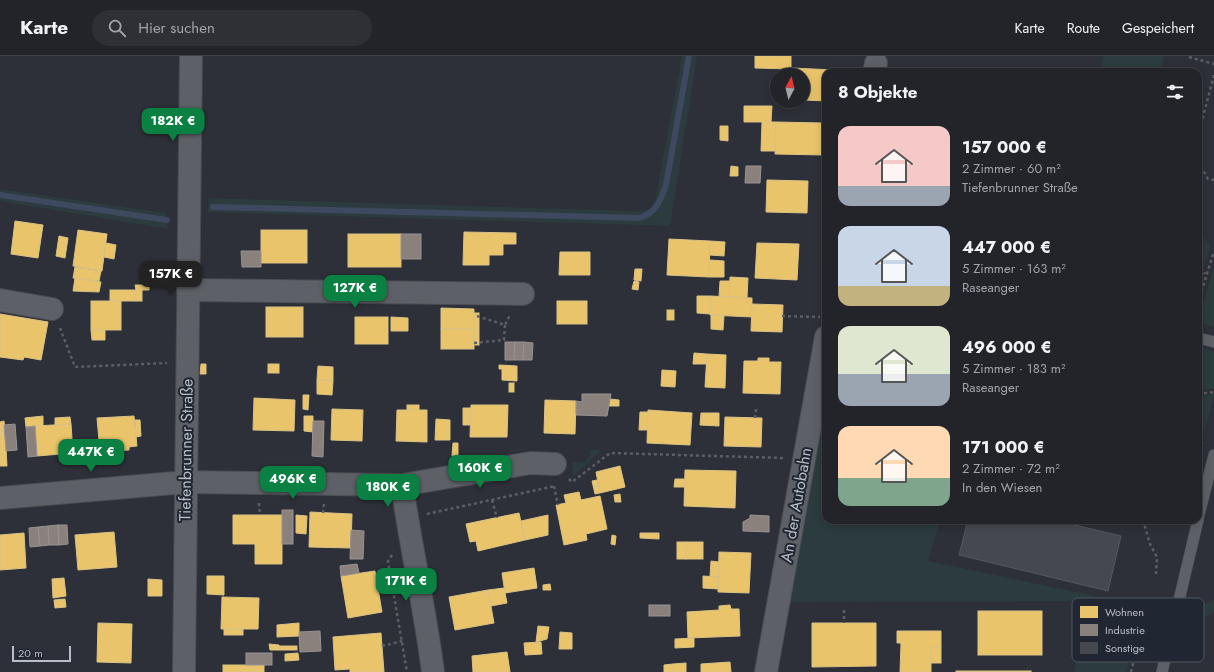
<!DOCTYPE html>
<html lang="de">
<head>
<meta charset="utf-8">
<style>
  :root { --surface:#22242a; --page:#2e3036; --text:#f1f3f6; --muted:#a2a4a8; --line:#3f4147; --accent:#0b8043 }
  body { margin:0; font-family:Jost,sans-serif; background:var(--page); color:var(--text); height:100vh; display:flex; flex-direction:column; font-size:15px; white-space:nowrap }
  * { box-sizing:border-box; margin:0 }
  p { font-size:13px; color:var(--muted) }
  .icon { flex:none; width:22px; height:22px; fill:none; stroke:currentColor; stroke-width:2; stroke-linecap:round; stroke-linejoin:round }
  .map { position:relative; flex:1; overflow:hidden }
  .side { position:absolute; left:822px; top:12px; width:380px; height:456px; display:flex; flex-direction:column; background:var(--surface); border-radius:12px; box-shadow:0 2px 10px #0003,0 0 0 1px var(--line) }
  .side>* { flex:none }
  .needle { width:26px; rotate:7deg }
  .buttons { position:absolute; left:770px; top:12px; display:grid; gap:8px }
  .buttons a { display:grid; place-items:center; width:40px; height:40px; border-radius:50%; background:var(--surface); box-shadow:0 2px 10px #0003,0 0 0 1px var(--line); font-size:20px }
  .scale { position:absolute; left:12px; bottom:10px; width:59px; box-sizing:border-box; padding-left:4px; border:2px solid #b8bdc8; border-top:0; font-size:11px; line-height:14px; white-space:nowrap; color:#b8bdc8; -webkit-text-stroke:3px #202733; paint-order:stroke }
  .price { position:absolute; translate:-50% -34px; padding:0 9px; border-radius:8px; background:var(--accent); color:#fff; font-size:13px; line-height:26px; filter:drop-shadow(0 1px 2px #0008) }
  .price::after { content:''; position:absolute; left:50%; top:24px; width:12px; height:9px; margin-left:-6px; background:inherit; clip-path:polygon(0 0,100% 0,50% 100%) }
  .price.selected { background:#222; color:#fff }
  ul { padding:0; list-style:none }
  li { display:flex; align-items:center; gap:12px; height:100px; padding:0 16px }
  li span { display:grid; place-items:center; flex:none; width:112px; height:80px; border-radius:12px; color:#555 }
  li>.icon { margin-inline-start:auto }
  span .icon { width:48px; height:48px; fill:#fffc; stroke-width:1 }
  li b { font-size:17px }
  h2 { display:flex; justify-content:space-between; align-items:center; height:48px; padding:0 16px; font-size:17px }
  header { display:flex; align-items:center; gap:24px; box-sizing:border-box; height:56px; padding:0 20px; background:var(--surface); border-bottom:1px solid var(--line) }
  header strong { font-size:19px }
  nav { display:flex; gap:22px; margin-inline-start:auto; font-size:14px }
  .search { width:280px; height:36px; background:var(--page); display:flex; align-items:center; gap:10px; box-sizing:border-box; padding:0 14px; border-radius:22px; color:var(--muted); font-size:15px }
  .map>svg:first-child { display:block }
</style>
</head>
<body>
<header>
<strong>Karte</strong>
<div class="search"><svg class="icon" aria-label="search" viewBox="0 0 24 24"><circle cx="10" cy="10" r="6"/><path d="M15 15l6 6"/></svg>Hier suchen</div>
<nav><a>Karte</a><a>Route</a><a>Gespeichert</a></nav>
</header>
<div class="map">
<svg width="1214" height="616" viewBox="0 0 1214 616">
  <rect width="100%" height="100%" fill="#2d3038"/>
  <g fill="#2b3b3e">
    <polygon points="682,0 697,0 670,170 208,156 209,142 633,155 649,154 655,145"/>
    <polygon points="1103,0 1164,0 1160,16 1100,16"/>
    <polygon points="0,133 165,157 168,173 0,145"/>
    <polygon points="1198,172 1210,190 1204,212 1198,201"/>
    <polygon points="1214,210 1214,271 1198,266"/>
    <polygon points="1198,290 1214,296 1214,332 1198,335"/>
    <polygon points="826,329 826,464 940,464 928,505 1143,550 1127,616 1074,616 1089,545 787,546"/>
    <polygon points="1214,338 1205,374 1203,376 1202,382 1198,385 1198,341"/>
    <polygon points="590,394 601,394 573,421 572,407 585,406 590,400"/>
    <polygon points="1214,543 1214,556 1195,568 1191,556"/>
  </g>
  <g fill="#e9c46a" stroke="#dac286">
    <polygon points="755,0 791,0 791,13 755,12"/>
    <polygon points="792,12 834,14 834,16 826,16 826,45 803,44 803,19 791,19"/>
    <polygon points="744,50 772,50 771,66 744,66"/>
    <polygon points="762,66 776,66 775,95 761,95"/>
    <polygon points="776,66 823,67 822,99 775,98"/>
    <polygon points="720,70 728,70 728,85 720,84"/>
    <polygon points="731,110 738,111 738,120 730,120"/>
    <polygon points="767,124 808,125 807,157 766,156"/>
    <polygon points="15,165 43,169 38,202 11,198"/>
    <polygon points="78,174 107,178 102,215 73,210"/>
    <rect x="261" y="174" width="46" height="33"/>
    <polygon points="464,176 516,177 516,188 503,188 503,199 489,199 489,209 463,209"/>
    <rect x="348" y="178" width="53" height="33"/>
    <polygon points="59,180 68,182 65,202 56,200"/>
    <polygon points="669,183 710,185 709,221 667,219"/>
    <polygon points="710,185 725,186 724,200 710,199"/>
    <polygon points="106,187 116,189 114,203 104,201"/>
    <polygon points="757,187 799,188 797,224 755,222"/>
    <polygon points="560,196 590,196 590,219 559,219"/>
    <polygon points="710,204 724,205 724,221 709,221"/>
    <polygon points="75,211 101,215 99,225 73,222"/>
    <polygon points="635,213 642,213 641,225 634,224"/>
    <polygon points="154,221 158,222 157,229 153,229"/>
    <polygon points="730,221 748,222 747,242 729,241"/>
    <polygon points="75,222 101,226 99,236 73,235"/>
    <polygon points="634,225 639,226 638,234 632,233"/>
    <polygon points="720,225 730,225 729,241 719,241"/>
    <polygon points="135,229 149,229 149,234 136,234"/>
    <rect x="110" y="234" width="26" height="11"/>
    <rect x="136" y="234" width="6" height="11"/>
    <polygon points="697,240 710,240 710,258 697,257"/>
    <polygon points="710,240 752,242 752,261 710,259"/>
    <rect x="91" y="245" width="30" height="29"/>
    <rect x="557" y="245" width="30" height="23"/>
    <polygon points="752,248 783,249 782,276 751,275"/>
    <rect x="266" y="251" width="37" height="30"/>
    <polygon points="441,252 474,253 474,273 441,273"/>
    <rect x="667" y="254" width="7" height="10"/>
    <rect x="474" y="257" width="5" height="32"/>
    <polygon points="0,258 48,266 41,304 24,301 23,304 0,301"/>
    <polygon points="711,259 724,260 723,274 711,273"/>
    <rect x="355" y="261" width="33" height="27"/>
    <polygon points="391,261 408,262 408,275 391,275"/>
    <rect x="441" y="273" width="33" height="20"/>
    <polygon points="91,274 105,274 105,284 92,284"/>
    <polygon points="694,297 707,298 707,308 693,308"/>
    <polygon points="707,298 726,299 725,332 705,331"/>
    <polygon points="758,302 769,302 769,306 781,306 780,338 743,337 744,305 758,305"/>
    <polygon points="201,308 206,308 206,318 200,318"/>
    <rect x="268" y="308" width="11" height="9"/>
    <polygon points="499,309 517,310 517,325 502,324 502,313 499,313"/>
    <polygon points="318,310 333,311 333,325 317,324"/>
    <polygon points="662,314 676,315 675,331 661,330"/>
    <polygon points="317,324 333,325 332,339 317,338"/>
    <rect x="509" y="327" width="5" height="9"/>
    <polygon points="303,339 309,339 308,354 303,353"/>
    <polygon points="254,342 295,344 294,375 253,374"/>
    <polygon points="610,343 619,344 619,350 609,350"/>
    <polygon points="545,344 576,345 575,378 544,377"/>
    <rect x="407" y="349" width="12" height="5"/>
    <polygon points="471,349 508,349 507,381 470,381"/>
    <polygon points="463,352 471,352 470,369 463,369"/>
    <polygon points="332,353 363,354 362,385 331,384"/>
    <polygon points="397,354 427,354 427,386 396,385"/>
    <polygon points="648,354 692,357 690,389 647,387"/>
    <polygon points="640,356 648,356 647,374 639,374"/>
    <polygon points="701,357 719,357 719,370 700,369"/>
    <polygon points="43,360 43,370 26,371 25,362"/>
    <polygon points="134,360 137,390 129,391 129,394 100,396 97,362"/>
    <polygon points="304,360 313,360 313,376 304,375"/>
    <polygon points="70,361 71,368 55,369 55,362"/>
    <polygon points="725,361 762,362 761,391 724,390"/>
    <polygon points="436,363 450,364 450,384 435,384"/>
    <polygon points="135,364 140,364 141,380 136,381"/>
    <polygon points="4,365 5,375 0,375 0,366"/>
    <polygon points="71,368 73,397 37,400 35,370"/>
    <polygon points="0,375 5,375 7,410 0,410"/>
    <polygon points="453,387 458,387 458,400 452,400"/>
    <polygon points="620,410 625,431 600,437 596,416"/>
    <polygon points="685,414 736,415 735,452 684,450"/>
    <polygon points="675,423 685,423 684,431 674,431"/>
    <polygon points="597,424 600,437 595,438 592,425"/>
    <polygon points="579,436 581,444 600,440 607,473 586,478 587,484 564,489 556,449 566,447 564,439"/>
    <polygon points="620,438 621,446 615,446 614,439"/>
    <polygon points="310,456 352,458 351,492 309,491"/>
    <polygon points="519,457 525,484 478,495 476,485 470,486 466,468"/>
    <polygon points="233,459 282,459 282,508 255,508 255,488 233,488"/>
    <polygon points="296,459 307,460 306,478 296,477"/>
    <polygon points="548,459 548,479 525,484 521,465"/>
    <polygon points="114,476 117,511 78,514 75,479"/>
    <polygon points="24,477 26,512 0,514 0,479"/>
    <polygon points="640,477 659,477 659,483 640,482"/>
    <polygon points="612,479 616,480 615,489 611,488"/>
    <rect x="677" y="486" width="9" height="17"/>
    <rect x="686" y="486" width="17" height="17"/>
    <polygon points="719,496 751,497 749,537 718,536"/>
    <polygon points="711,505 719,506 718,521 710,520"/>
    <polygon points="534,512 537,532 505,537 502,517"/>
    <polygon points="375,515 382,556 348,562 341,520"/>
    <polygon points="207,520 224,520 224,539 207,538"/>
    <polygon points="703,520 718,521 718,533 703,532"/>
    <polygon points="64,522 66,540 53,542 52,523"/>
    <polygon points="148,523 162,524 162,540 148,540"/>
    <polygon points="550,528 551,534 543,534 543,529"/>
    <polygon points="504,532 507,547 491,550 488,534"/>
    <polygon points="488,534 494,567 455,574 449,541"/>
    <polygon points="222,541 259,542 258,573 221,573"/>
    <polygon points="65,543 66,551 55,552 54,544"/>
    <polygon points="730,549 731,553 739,553 740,580 688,582 687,556 719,554 719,550"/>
    <rect x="978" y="555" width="64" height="44"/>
    <polygon points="98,567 132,568 131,607 97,606"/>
    <polygon points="299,567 299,580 277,581 277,569"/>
    <polygon points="812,567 876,567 876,610 812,611"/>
    <polygon points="538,570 549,571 547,583 536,586"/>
    <rect x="224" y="573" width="19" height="6"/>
    <polygon points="897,575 941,575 941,591 931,591 931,616 900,616 901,587 897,587"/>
    <polygon points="560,576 572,577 572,593 559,593"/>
    <polygon points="381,577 384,616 350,616 350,613 335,614 333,581"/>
    <polygon points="694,582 694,591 675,592 675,583"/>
    <polygon points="541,586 542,598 525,599 524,587"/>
    <polygon points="269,588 279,589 279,594 270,594"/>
    <rect x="279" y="590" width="18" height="4"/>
    <rect x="931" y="591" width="10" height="16"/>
    <polygon points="507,596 510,616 473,616 472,600"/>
    <polygon points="298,597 299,604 285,605 285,598"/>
    <polygon points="730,606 731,616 701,616 701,608"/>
    <polygon points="686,607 686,616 673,616 673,608"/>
    <polygon points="673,608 673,616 664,616 664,609"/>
    <rect x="223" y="609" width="31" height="7"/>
    <rect x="254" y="609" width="10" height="7"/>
    <rect x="956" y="615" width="75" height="1"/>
  </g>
  <g fill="#8a817c" stroke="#989393">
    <polygon points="746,110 761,110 760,127 745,127"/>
    <rect x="401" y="178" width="20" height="25"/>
    <polygon points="241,195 261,195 261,211 242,211"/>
    <polygon points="505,286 515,286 514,304 505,304"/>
    <polygon points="515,286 524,286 523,304 514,304"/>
    <polygon points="524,286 533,287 532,304 523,304"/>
    <polygon points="582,338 611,338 607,360 576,359 576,345 582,346"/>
    <polygon points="313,365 324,365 323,401 312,400"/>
    <polygon points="15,368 17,394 6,395 4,369"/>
    <polygon points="35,370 37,400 28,401 26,371"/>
    <rect x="282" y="454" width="11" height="34"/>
    <polygon points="750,459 769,460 769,476 743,475 743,466 750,462"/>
    <polygon points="58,469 59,489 49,489 48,470"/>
    <polygon points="58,469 67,469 68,488 59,489"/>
    <polygon points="48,470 49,489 40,490 38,471"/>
    <polygon points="38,471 40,490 30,491 29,472"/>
    <polygon points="351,474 364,475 363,503 350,503"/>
    <polygon points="357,508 359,517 341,520 340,510"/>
    <rect x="649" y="549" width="21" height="11"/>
    <polygon points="320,575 321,595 300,596 299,576"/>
    <rect x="246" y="597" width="26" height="12"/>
  </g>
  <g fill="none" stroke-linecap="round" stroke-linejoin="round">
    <g stroke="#3e4960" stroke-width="6">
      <polyline points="0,139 167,164"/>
      <path d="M213,151L639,162C657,156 660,146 666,129L689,0"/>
    </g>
  </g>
  <polygon fill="#45484f" stroke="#555860" points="968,464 1054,464 1121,480 1108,535 959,499"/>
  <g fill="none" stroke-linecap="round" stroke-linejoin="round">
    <g stroke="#494b51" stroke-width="12">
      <g id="service">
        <polyline points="1198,282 1214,286"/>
        <polyline points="1198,463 1214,399"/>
        <polyline points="1162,616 1198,464"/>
      </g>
    </g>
    <g stroke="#494b51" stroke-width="24">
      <g id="minor">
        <polyline points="874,16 876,7"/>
        <polyline points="188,234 523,238"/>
        <polyline points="0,244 52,253"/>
        <path d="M402,429C411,492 425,553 433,616"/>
        <polyline points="0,442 186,426 402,429 531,407 555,408"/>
        <polyline points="766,616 826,281"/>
      </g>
    </g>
    <g stroke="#494b51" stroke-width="24">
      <polyline id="tertiary" points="184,616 191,0"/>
    </g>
    <g stroke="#5b5f64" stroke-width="2.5" stroke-dasharray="3 3" stroke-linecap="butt">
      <polyline points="1189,1 1214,8"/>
      <polyline points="1198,80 1214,19"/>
      <polyline points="1198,105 1208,123 1214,124"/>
      <polyline points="1198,206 1205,218"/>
      <polyline points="1198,247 1214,195"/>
      <polyline points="477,260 505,269 510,259"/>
      <polyline points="782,260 820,261"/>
      <polyline points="60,272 75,311 167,307"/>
      <polyline points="474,287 504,284 505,269"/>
      <polyline points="1198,338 1214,336"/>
      <polyline points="755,362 756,353"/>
      <polyline points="1198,389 1204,387"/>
      <polyline points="569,423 572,426 610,397 784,402"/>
      <polyline points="554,430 558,449"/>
      <polyline points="492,444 497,462"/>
      <polyline points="259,447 260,459"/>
      <polyline points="323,457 324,448"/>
      <polyline points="427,458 555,430"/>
      <polyline points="1143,464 1150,488 1157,501 1156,518"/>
      <polyline points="392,499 388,505 407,616"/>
      <polyline points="844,554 844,567"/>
      <polyline points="382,590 403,585"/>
      <polyline points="1131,616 1146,556 1161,549"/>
    </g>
    <use href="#service" stroke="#5d6066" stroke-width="11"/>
    <use href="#minor" stroke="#5d6066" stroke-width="22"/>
    <use href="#tertiary" stroke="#5d6066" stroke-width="22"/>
  </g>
  <g text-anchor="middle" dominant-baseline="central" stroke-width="4" stroke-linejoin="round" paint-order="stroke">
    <g font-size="16" fill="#b8bdc8" stroke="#202733">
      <text transform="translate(186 394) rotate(-89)">Tiefenbrunner Straße</text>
      <text transform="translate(796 449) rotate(-80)">An der Autobahn</text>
    </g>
  </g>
  <rect x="1072" y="542" width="132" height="64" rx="6" fill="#202733" stroke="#4e5460" stroke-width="1"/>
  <rect x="1080" y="550" width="18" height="12" fill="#e9c46a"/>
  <rect x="1080" y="568" width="18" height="12" fill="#8a817c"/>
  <rect x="1080" y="586" width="18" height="12" fill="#45484f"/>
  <g font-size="11" fill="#b8bdc8">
    <text x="1105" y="560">Wohnen</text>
    <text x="1105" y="578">Industrie</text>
    <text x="1105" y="596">Sonstige</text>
  </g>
</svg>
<div class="buttons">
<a><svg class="needle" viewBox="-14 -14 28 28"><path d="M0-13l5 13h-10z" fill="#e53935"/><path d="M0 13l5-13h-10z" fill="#a2a4a8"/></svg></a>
</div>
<div class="scale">20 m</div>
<b class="price" style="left:173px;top:86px">182K €</b>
<b class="price selected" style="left:171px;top:239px">157K €</b>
<b class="price" style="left:355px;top:253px">127K €</b>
<b class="price" style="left:91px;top:417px">447K €</b>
<b class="price" style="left:480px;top:433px">160K €</b>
<b class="price" style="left:293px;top:444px">496K €</b>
<b class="price" style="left:388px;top:452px">180K €</b>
<b class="price" style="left:406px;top:546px">171K €</b>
<section class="side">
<h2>8 Objekte<svg class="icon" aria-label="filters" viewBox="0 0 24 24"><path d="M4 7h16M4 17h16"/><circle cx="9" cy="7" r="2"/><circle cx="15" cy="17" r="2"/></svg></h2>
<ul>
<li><span style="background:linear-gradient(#f6c9c9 75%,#9aa5b1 0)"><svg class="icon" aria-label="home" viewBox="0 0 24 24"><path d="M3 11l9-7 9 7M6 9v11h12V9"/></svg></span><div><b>157 000 €</b><p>2 Zimmer · 60 m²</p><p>Tiefenbrunner Straße</p></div></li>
<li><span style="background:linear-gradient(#c9d6e8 75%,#c2b280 0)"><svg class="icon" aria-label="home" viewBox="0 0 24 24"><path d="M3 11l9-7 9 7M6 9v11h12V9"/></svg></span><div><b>447 000 €</b><p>5 Zimmer · 163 m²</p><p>Raseanger</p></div></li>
<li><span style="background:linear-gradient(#dfe7d0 60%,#9aa5b1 0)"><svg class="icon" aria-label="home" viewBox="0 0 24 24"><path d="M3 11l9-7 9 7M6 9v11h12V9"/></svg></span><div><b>496 000 €</b><p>5 Zimmer · 183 m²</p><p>Raseanger</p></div></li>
<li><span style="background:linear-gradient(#ffd9b3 65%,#7fa58c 0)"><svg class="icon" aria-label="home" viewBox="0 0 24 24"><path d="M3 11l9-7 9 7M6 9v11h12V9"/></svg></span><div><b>171 000 €</b><p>2 Zimmer · 72 m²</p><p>In den Wiesen</p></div></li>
</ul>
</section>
</div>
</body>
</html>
